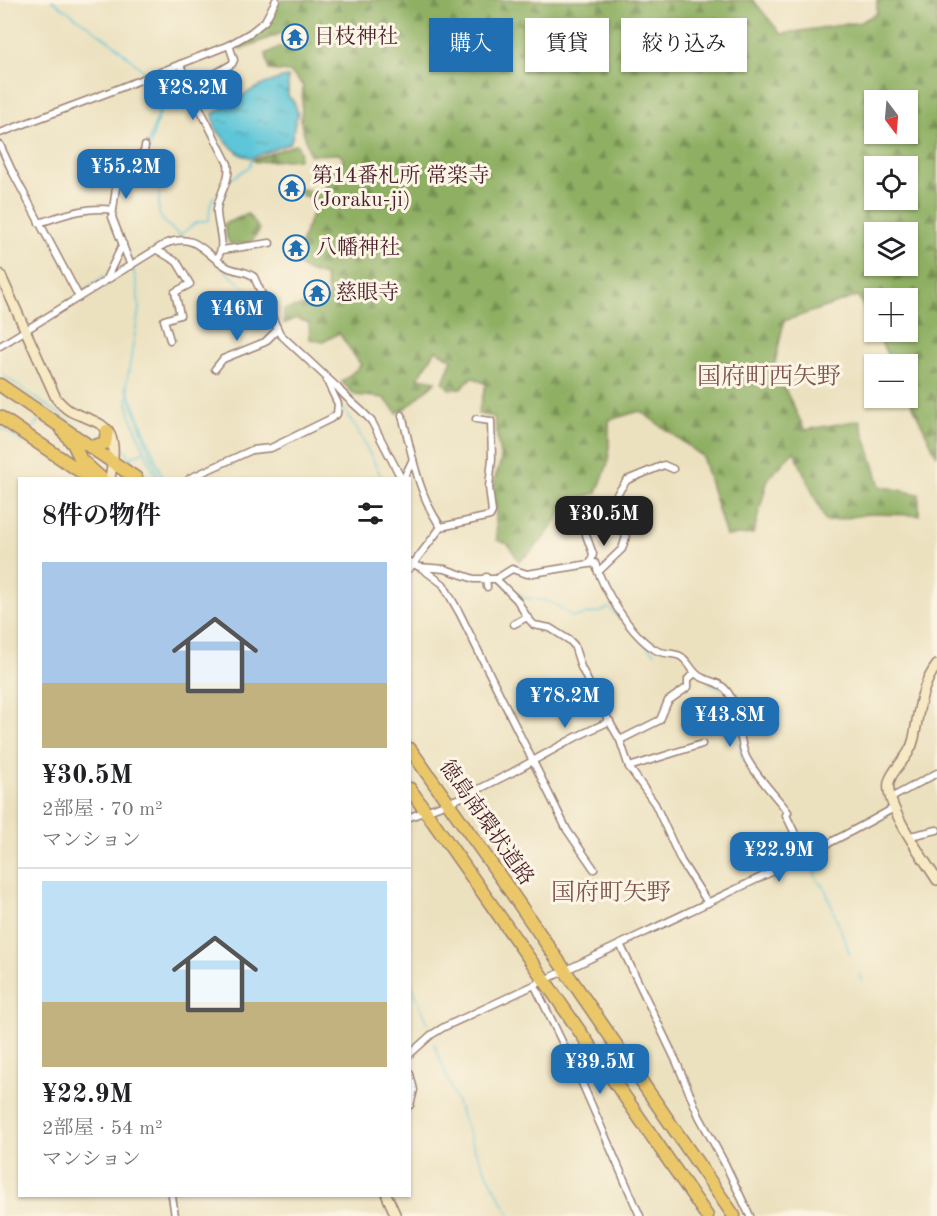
<!DOCTYPE html>
<html lang="ja">
<head>
<meta charset="utf-8">
<style>
  :root { --surface:#fff; --page:#f2f2f2; --text:#202124; --muted:#757577; --line:#e0e0e0; --accent:#1f6fb2 }
  body { margin:0; font-family:"Old Standard TT","Noto Serif JP",serif; background:var(--page); color:var(--text); height:100vh; display:flex; flex-direction:column; font-size:22px; white-space:nowrap }
  * { box-sizing:border-box; margin:0 }
  p { font-size:20px; color:var(--muted) }
  .icon { flex:none; width:33px; height:33px; fill:none; stroke:currentColor; stroke-width:2; stroke-linecap:round; stroke-linejoin:round }
  .map { position:relative; flex:1; overflow:hidden }
  .sheet { position:absolute; left:18px; top:477px; width:393px; height:720px; display:flex; flex-direction:column; background:var(--surface); border-radius:0px; box-shadow:0 2px 4px #0004 }
  .sheet>* { flex:none }
  .top-card { position:absolute; left:429px; top:18px; width:417px; height:54px; display:flex; gap:12px }
  .needle { width:39px; rotate:164deg }
  .fabs { position:absolute; left:864px; top:90px; display:grid; gap:12px }
  .fabs a { display:grid; place-items:center; width:54px; height:54px; border-radius:0px; background:var(--surface); box-shadow:0 2px 4px #0004; font-size:30px }
  .price { position:absolute; translate:-50% -51px; padding:0 14px; border-radius:12px; background:var(--accent); color:#fff; font-size:20px; line-height:39px; filter:drop-shadow(0 2px 3px #0008) }
  .price::after { content:''; position:absolute; left:50%; top:36px; width:18px; height:14px; margin-left:-9px; background:inherit; clip-path:polygon(0 0,100% 0,50% 100%) }
  .price.selected { background:#222; color:#fff }
  ul { padding:0; list-style:none }
  li { display:grid; align-content:center; gap:12px; height:318px; padding:0 24px }
  li+li { border-top:2px solid var(--line) }
  li span { display:grid; place-items:center; height:186px; border-radius:0px; color:#555 }
  li>.icon { margin-inline-start:auto }
  span .icon { width:108px; height:108px; fill:#fffc; stroke-width:1 }
  li b { font-size:26px }
  h2 { display:flex; justify-content:space-between; align-items:center; height:72px; padding:0 24px; font-size:26px }
  .chip { padding:0 21px; border-radius:0px; background:var(--surface); box-shadow:0 2px 4px #0004; font-size:21px; line-height:54px }
  .chip.selected { background:var(--accent); color:#fff }
  .map>svg:first-child { display:block }
</style>
</head>
<body>
<div class="map">
<svg width="937" height="1216" viewBox="0 0 937 1216">
  <defs>
    <pattern id="forest-firs" width="22" height="20" patternUnits="userSpaceOnUse" patternTransform="scale(1.5)"><rect width="22" height="20" fill="#8fb064"/><path d="M5 1l3.5 6h-7zM16 11l3.5 6h-7z" fill="#778f53"/></pattern>
    <pattern id="water-ripples" width="26" height="14" patternUnits="userSpaceOnUse" patternTransform="scale(1.5)"><rect width="26" height="14" fill="#5dc6d8"/><path d="M2 4q2-2 4 0t4 0M15 11q2-2 4 0t4 0" fill="none" stroke="#4fa0af"/></pattern>
  </defs>
  <rect width="100%" height="100%" fill="#fcf5e5"/>
  <filter id="ink" filterUnits="userSpaceOnUse"><feTurbulence type="fractalNoise" baseFrequency=".0167" numOctaves="2"/><feDisplacementMap in="SourceGraphic" scale="12" xChannelSelector="R" yChannelSelector="G"/><feConvolveMatrix kernelMatrix="1 2 1 2 8 2 1 2 1" color-interpolation-filters="sRGB"/></filter>
  <filter id="wash" filterUnits="userSpaceOnUse"><feTurbulence type="fractalNoise" baseFrequency=".008" numOctaves="4" result="noise"/><feDisplacementMap in="SourceGraphic" scale="24" xChannelSelector="R" yChannelSelector="G"/><feGaussianBlur stdDeviation="1.35" result="paint"/><feColorMatrix in="noise" values="0 0 0 0 0 0 0 0 0 0 0 0 0 0 0 0 0 1.4 0 .05"/><feComposite in="paint" operator="in"/></filter>
  <g filter="url(#wash)">
    <rect width="100%" height="100%" fill="#ece1bf"/>
    <g fill="url(#forest-firs)" stroke="#6c6848" stroke-width="1.5" fill-rule="evenodd">
      <path d="M281,0H753L781,34L861,22L877,13V0H937V456L908,396V364H892L876,332H908V298H874V329L858,296L784,321L774,367L805,430L860,420L880,486L919,494V515L868,514L826,522L794,451L768,479L753,534L726,536L702,456L640,411L609,420V460L597,493L567,502C553,526 543,544 519,561L508,544L497,540L494,481L501,461L494,417L478,414L486,384L472,377L461,388L449,389L443,382L452,359L436,350L418,378L436,381L410,405L397,413L384,398L355,395L342,382L361,365L339,333L323,342L310,339L309,323L296,318L284,324V310L329,299L325,276L305,270L294,261L316,204V199L300,195L301,189L322,193L332,172L344,160L339,154L310,155L301,123L303,85L290,72L269,70L266,54L279,47L295,50L311,44L302,25L241,49L238,45C259,32 270,23 281,0ZM874,100H908V134H874ZM874,166H908V200H874ZM874,232H908V266H874Z"/>
      <polygon points="297,144 300,152 299,159 256,162 253,160"/>
      <polygon points="248,214 260,230 250,243 230,244 227,238 224,224"/>
    </g>
    <path fill="url(#water-ripples)" stroke="#547282" stroke-width="1.5" d="M288,77V96L294,102L298,115C292,125 295,133 290,143L252,158L241,155L228,144L215,127L213,114C236,100 262,81 288,77Z"/>
    <g fill="none" stroke-linecap="round" stroke-linejoin="round">
      <g stroke="#5dc6d8" stroke-width="1.5">
        <polyline points="52,0 115,45 148,75"/>
        <path d="M152,78L164,97L146,160L149,170L160,185C157,221 156,215 183,238"/>
        <polyline points="148,144 162,103 158,91 150,80"/>
        <polyline points="231,179 249,167 252,158"/>
        <polyline points="180,235 195,223 209,220 210,205 214,196"/>
        <polyline points="220,266 264,305"/>
        <polyline points="133,268 137,286 139,309 126,387 159,478"/>
        <polyline points="82,291 104,276"/>
        <polyline points="3,375 89,435 100,438"/>
        <polyline points="127,384 129,393 163,478"/>
        <polyline points="127,398 130,414 156,478"/>
        <polyline points="344,410 357,429 382,478"/>
        <polyline points="0,427 24,443"/>
        <polyline points="31,431 40,418"/>
        <polyline points="125,448 132,464 149,476"/>
        <polyline points="130,458 144,451"/>
        <path d="M507,587L518,593L522,598C545,599 555,601 572,617L600,612L609,608L623,622"/>
        <polyline points="645,645 655,653"/>
        <polyline points="709,683 721,689"/>
        <polyline points="738,740 743,758 750,769"/>
        <polyline points="790,815 807,849"/>
        <polyline points="810,857 817,880 825,889 850,954"/>
        <polyline points="859,974 862,981"/>
        <polyline points="410,981 429,1026"/>
        <polyline points="434,1043 475,1150 510,1216"/>
      </g>
    </g>
  </g>
  <g filter="url(#ink)">
    <g fill="none" stroke-linecap="round" stroke-linejoin="round">
      <g stroke="#9b8075" stroke-width="9">
        <g id="street">
          <path d="M180,64L186,81L228,164C231,180 219,193 217,209C216,225 228,246 216,259"/>
          <polyline points="190,88 232,64 234,60 229,45"/>
          <polyline points="0,133 107,93 229,45 250,33 265,21 276,0"/>
          <polyline points="0,145 12,171 79,297"/>
          <path d="M39,223C64,215 87,206 113,210"/>
          <polyline points="157,250 177,262 190,284 175,292 180,315 164,320 170,340"/>
          <polyline points="222,250 270,243"/>
          <polyline points="131,266 112,217 118,173 144,152 145,146"/>
          <polyline points="105,281 123,244"/>
          <path d="M0,346L165,244C196,231 204,254 227,267C236,272 246,270 254,277L280,334L338,388C348,401 362,409 372,422L401,478"/>
          <polyline points="215,369 223,359 265,342 277,330"/>
          <path d="M402,415C412,453 418,495 441,527"/>
          <polyline points="190,478 252,450 271,448 330,419 337,414 338,404 327,381"/>
          <polyline points="404,478 413,459"/>
          <polyline points="586,535 593,554 591,562"/>
          <polyline points="410,562 419,567 445,569 474,579 496,579 517,600 527,617 534,625 550,628 569,640 574,645 581,667 597,700 620,740 629,767 655,804 681,861 708,903"/>
          <polyline points="420,567 443,584 460,614 567,830 594,869"/>
          <polyline points="410,568 441,527 490,516 492,512 489,487 492,459 491,421 476,419"/>
          <polyline points="598,572 622,549 626,537 618,512 617,494 627,480 664,465 673,469"/>
          <polyline points="486,577 487,587"/>
          <path d="M496,579L512,569L527,574L595,563C603,589 630,634 654,649C662,655 672,652 680,656C689,661 691,671 699,676C709,682 719,681 727,691C741,709 737,736 746,757C755,775 775,795 788,812L786,815L799,842L807,855"/>
          <polyline points="514,624 527,617"/>
          <polyline points="620,740 660,720 668,701 688,687 688,679 695,673"/>
          <polyline points="629,767 702,744"/>
          <polyline points="891,798 937,773"/>
          <polyline points="410,817 465,796 511,773 578,736 610,721"/>
          <polyline points="910,836 937,830"/>
          <polyline points="620,944 677,1063 699,1116 725,1164 750,1216"/>
          <polyline points="535,986 582,1083 640,1216"/>
          <path d="M410,1054L431,1035L444,1027C512,996 579,964 646,932C730,892 813,854 894,808"/>
          <polyline points="410,1074 414,1090 410,1105"/>
          <polyline points="172,1196 175,1216"/>
        </g>
      </g>
      <g stroke="#9b8075" stroke-width="12">
        <g id="secondary">
          <path d="M0,274L56,398C60,403 65,408 70,411C85,419 108,421 112,440C115,452 112,466 110,478"/>
          <path d="M937,665C920,687 919,712 914,738C910,758 893,767 889,782C884,805 924,859 937,880"/>
          <polyline points="387,1196 396,1216"/>
        </g>
      </g>
      <g stroke="#9b8075" stroke-width="15">
        <g id="highway">
          <polyline points="0,385 136,478"/>
          <polyline points="0,417 90,478"/>
          <polyline points="63,431 74,445 81,460 101,478"/>
          <polyline points="91,447 105,443 107,431"/>
          <polyline points="410,749 504,882 734,1216"/>
          <polyline points="410,789 545,981 707,1216"/>
        </g>
      </g>
      <use href="#street" stroke="#fff" stroke-width="6"/>
      <use href="#secondary" stroke="#f7e9c3" stroke-width="9"/>
      <use href="#highway" stroke="#eac769" stroke-width="12"/>
    </g>
  </g>
  <defs>
    <g id="temple-ring" transform="scale(1.35)"><circle r="9.5" fill="#fcf5e5" stroke="#1f6fb2" stroke-width="1.5"/><path d="M0-6L5-2H3V0L6.5 2.5H4V6H1.5V3h-3V6H-4V2.5H-6.5L-3 0V-2H-5Z" fill="#1f6fb2"/></g>
  </defs>
  <g fill-rule="evenodd">
    <use href="#temple-ring" x="295" y="37"/>
    <use href="#temple-ring" x="292" y="188"/>
    <use href="#temple-ring" x="296" y="248"/>
    <use href="#temple-ring" x="317" y="293"/>
  </g>
  <g text-anchor="middle" dominant-baseline="central" stroke-width="6" stroke-linejoin="round" paint-order="stroke">
    <g font-size="21" fill="#4a1f2b" stroke="#fcf5e5" text-anchor="start">
      <text x="314" y="37">日枝神社</text>
      <text x="312" y="176">第14番札所 常楽寺<tspan x="312" dy="24">(Joraku-ji)</tspan></text>
      <text x="316" y="248">八幡神社</text>
      <text x="336" y="293">慈眼寺</text>
    </g>
    <g font-size="21" fill="#4a1f2b" stroke="#fcf5e5">
      <text transform="translate(486 823) rotate(55)">徳島南環状道路</text>
    </g>
    <g font-size="24" fill="#7e564f" stroke="#fcf5e5">
      <text x="769" y="378">国府町西矢野</text>
      <text x="611" y="894">国府町矢野</text>
    </g>
  </g>
</svg>
<div class="fabs">
<a><svg class="needle" viewBox="-14 -14 28 28"><path d="M0-13l5 13h-10z" fill="#e53935"/><path d="M0 13l5-13h-10z" fill="#757577"/></svg></a>
<a><svg class="icon" aria-label="locate" viewBox="0 0 24 24"><circle cx="12" cy="12" r="6"/><path d="M12 2v4M12 18v4M2 12h4M18 12h4"/></svg></a>
<a><svg class="icon" aria-label="layers" viewBox="0 0 24 24"><path d="M12 4l9 5-9 5-9-5zM3 14l9 5 9-5"/></svg></a>
<a>+</a>
<a>−</a>
</div>
<b class="price" style="left:193px;top:121px">¥28.2M</b>
<b class="price" style="left:126px;top:200px">¥55.2M</b>
<b class="price" style="left:237px;top:342px">¥46M</b>
<b class="price selected" style="left:604px;top:547px">¥30.5M</b>
<b class="price" style="left:565px;top:729px">¥78.2M</b>
<b class="price" style="left:730px;top:748px">¥43.8M</b>
<b class="price" style="left:779px;top:883px">¥22.9M</b>
<b class="price" style="left:600px;top:1095px">¥39.5M</b>
<div class="top-card">
<a class="chip selected">購入</a>
<a class="chip">賃貸</a>
<a class="chip">絞り込み</a>
</div>
<section class="sheet">
<h2>8件の物件<svg class="icon" aria-label="filters" viewBox="0 0 24 24"><path d="M4 7h16M4 17h16"/><circle cx="9" cy="7" r="2"/><circle cx="15" cy="17" r="2"/></svg></h2>
<ul>
<li><span style="background:linear-gradient(#a9c7e8 65%,#c2b280 0)"><svg class="icon" aria-label="home" viewBox="0 0 24 24"><path d="M3 11l9-7 9 7M6 9v11h12V9"/></svg></span><div><b>¥30.5M</b><p>2部屋 · 70 m²</p><p>マンション</p></div></li>
<li><span style="background:linear-gradient(#bfe0f5 65%,#c2b280 0)"><svg class="icon" aria-label="home" viewBox="0 0 24 24"><path d="M3 11l9-7 9 7M6 9v11h12V9"/></svg></span><div><b>¥22.9M</b><p>2部屋 · 54 m²</p><p>マンション</p></div></li>
</ul>
</section>
</div>
</body>
</html>
